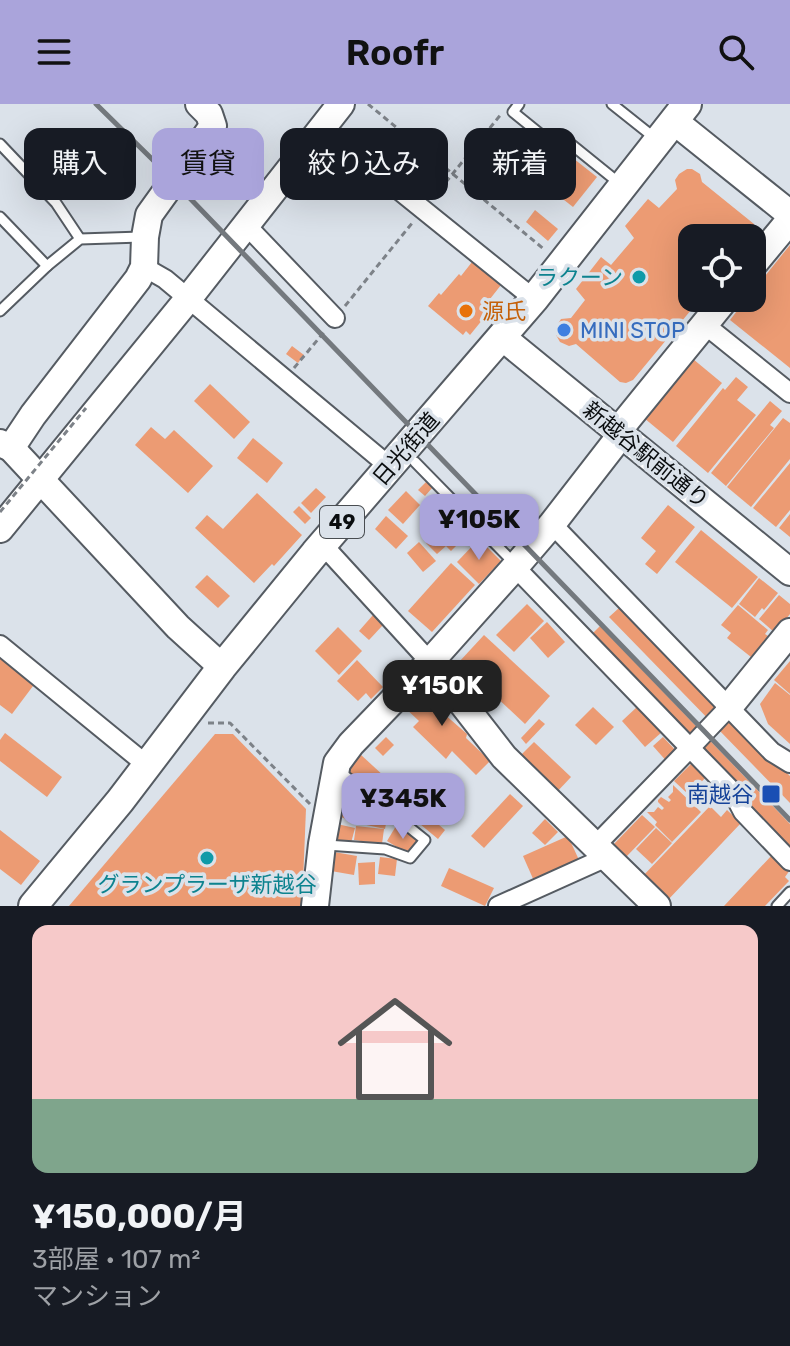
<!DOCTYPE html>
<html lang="ja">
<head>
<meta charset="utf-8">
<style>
  :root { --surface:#171b24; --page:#242831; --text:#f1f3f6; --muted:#9ea1a6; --accent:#aaa4db }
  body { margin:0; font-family:Rubik,"Noto Sans JP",sans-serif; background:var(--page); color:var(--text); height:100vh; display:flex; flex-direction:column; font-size:30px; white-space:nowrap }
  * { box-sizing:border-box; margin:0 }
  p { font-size:26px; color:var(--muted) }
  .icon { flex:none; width:44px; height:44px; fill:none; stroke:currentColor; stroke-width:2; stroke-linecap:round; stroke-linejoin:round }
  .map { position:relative; height:802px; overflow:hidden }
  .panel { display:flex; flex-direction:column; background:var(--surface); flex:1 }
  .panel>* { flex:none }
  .hud { position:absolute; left:24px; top:24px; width:742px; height:72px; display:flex; gap:16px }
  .buttons { position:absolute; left:678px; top:120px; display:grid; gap:16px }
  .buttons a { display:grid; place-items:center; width:88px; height:88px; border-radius:16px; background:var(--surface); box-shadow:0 8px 32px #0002; font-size:40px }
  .price { position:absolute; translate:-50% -68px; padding:0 18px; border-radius:16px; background:var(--accent); color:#111; font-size:26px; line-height:52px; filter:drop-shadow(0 2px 4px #0008) }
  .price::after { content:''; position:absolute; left:50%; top:48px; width:24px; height:18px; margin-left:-12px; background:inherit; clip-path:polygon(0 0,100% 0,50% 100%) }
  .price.on { background:#222; color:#fff }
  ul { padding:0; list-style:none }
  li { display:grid; align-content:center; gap:16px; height:424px; padding:0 32px }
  li span { display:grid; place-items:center; height:248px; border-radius:16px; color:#555 }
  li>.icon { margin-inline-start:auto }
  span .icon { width:144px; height:144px; fill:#fffc; stroke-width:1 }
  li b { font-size:34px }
  .pill { padding:0 28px; border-radius:16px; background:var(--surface); box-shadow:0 8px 32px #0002; font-size:28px; line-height:72px }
  .pill.on { background:var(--accent); color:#111 }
  header { display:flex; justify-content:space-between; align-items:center; height:104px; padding:0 32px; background:var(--accent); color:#111; font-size:36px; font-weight:600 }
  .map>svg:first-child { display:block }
</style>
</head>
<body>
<header><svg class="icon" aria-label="menu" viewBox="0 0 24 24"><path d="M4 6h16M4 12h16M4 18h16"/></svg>Roofr<svg class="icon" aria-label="search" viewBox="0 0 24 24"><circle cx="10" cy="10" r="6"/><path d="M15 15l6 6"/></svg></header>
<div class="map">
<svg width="790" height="802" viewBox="0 0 790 802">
  <rect width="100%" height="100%" fill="#dbe2ea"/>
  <g fill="#ec9b73">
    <polygon points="569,51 597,73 573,103 545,81"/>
    <polygon points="687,65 692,65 700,70 702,78 754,120 755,127 751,134 692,134 692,194 701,194 633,276 626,279 620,278 576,240 569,242 560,238 556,231 556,223 561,215 571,214 585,196 576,185 601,153 611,161 634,134 625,122 648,95 659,104 677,85 675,76 679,70"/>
    <polygon points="535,106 558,125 548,137 526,118"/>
    <polygon points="790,141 790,264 730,216 747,194 752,194 752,188"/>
    <polygon points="472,158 501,181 490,195 496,199 470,231 466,227 463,231 428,202 439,189 441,191 459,170 461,172"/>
    <polygon points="292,242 304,251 298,259 286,250"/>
    <polygon points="693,255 722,279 673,338 644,314"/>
    <polygon points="736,273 748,283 737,296 756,311 708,369 676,342 723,284 725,286"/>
    <polygon points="210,280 250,318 234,335 194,297"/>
    <polygon points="770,297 782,307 770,321 774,324 726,382 711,369"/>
    <polygon points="783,314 790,319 790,355 751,403 727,383"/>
    <polygon points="151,323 165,335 174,326 213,362 188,389 135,341"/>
    <polygon points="253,334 283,359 267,379 237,354"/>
    <polygon points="790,359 790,406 776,423 753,404"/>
    <polygon points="427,377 433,383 425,392 418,386"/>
    <polygon points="316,384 326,393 311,409 301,399"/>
    <polygon points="406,387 420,401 403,420 388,406"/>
    <polygon points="257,389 302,431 274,462 272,460 254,479 195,424 207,411 223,425"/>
    <polygon points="439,400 468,430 451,447 446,442 437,450 426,439 433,431 420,418"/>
    <polygon points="668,401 695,423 657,470 645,460 656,447 641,434"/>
    <polygon points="299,402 311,414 305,420 293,408"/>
    <polygon points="790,410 790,433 779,424"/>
    <polygon points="386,412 408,432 396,445 375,425"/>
    <polygon points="701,426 758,473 732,504 675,458"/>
    <polygon points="479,435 501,457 479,480 457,458"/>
    <polygon points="419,438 436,457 423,468 407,449"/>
    <polygon points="451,459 475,481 432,528 408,507"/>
    <polygon points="207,471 230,492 218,504 195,483"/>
    <polygon points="759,474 778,489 764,506 762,504 755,513 739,500"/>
    <polygon points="779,491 790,500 790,510 779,524 777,523 774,528 759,515"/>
    <polygon points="527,500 544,517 514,548 496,531"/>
    <polygon points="738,501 768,526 765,530 768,532 751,553 727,534 731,529 721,521"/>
    <polygon points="619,504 764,654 780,662 790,672 790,699 609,513"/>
    <polygon points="373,511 383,521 369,536 359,527"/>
    <polygon points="547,518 565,538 548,554 530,534"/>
    <polygon points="600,522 790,720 790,750 590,532"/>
    <polygon points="338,523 362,547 339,571 315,547"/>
    <polygon points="484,531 550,592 525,620 459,558"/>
    <polygon points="0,550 36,578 12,610 0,601"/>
    <polygon points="357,556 383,583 371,595 366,589 358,597 337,577"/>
    <polygon points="790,557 790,590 774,576"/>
    <polygon points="424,578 448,600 443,609 467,630 466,634 490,657 476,671 452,647 446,655 413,623 419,617 402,601"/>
    <polygon points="775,579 790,591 790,640 768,620 760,600"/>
    <polygon points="638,602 662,628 645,643 622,617"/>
    <polygon points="593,603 614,623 596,641 575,621"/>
    <polygon points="539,615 545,620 526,640 521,634"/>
    <polygon points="5,629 62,673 47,693 0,657 0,636"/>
    <polygon points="215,630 233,630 306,705 302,802 69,802"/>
    <polygon points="386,633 394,641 383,652 375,644"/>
    <polygon points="663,633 679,650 669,660 653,642"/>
    <polygon points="534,638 571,673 555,690 518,654"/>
    <polygon points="360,650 385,673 371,688 346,665"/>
    <polygon points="691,660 696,660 708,671 689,691 674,677"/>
    <polygon points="391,672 403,684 388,701 375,689"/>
    <polygon points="673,681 701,708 672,738 655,721 657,718 647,708 654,708 658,703 662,706 664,704 658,698 658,696 661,693 669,698 671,696 668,693 673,688"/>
    <polygon points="404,683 419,694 406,713 391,702"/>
    <polygon points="343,687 362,695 353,718 334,710"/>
    <polygon points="510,690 523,702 484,744 471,732"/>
    <polygon points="418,699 428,707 426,710 445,726 438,735 408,710"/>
    <polygon points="710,702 721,713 727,706 741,719 666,798 641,774"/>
    <polygon points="360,704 388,709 385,725 357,719"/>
    <polygon points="642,711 655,723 626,753 613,741"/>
    <polygon points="545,715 558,728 545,741 532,729"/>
    <polygon points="337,720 355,724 351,739 334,735"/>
    <polygon points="356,722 384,725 382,740 354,736"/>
    <polygon points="396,722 419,737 410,751 387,737"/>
    <polygon points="656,724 672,739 652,760 636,745"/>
    <polygon points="0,726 40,757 21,781 0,765"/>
    <polygon points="568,732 579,756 534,777 523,752"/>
    <polygon points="334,748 357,752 354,771 331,767"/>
    <polygon points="773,750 790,766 785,773 789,777 765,802 724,802"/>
    <polygon points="380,753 397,755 395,772 378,770"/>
    <polygon points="375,758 375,780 359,781 358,759"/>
    <polygon points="449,764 494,784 485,802 441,782"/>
  </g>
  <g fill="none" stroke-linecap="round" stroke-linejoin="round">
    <g stroke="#555b62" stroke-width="13">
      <g id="lane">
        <polyline points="519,0 513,8 555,42 572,41 619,79"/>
        <polyline points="612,0 656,35"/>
        <polyline points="0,40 56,99 80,135"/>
        <polyline points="0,113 47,162"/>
        <polyline points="0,207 47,162 80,135 141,133"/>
        <polyline points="415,358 514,459"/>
        <polyline points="326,741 385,745 410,754 425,736 344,671 338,669"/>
        <polyline points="777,802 790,788"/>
      </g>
    </g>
    <g stroke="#555b62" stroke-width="22">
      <g id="street">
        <polyline points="322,24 534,195"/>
        <polyline points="246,121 335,214"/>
        <polyline points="144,163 165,175 390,363"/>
        <polyline points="704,220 790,289"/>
        <polyline points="552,420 772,648 790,659"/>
        <polyline points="323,441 430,558"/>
        <polyline points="515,463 690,644 729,603"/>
        <polyline points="0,541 148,662"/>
        <polyline points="595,742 690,644 732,687 743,708 790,757"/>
        <polyline points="498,802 598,757 605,751"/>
      </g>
    </g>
    <g stroke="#555b62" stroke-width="30">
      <g id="secondary">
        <polyline points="674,17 790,110"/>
        <polyline points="752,162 790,116"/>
        <polyline points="502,233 790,468"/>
        <polyline points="617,328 726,194"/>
        <polyline points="0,339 11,344 178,523 222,563"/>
        <polyline points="11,344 33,311 138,175 144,163 145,133 149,111 213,22 209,10 199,0"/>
        <polyline points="0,425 188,195 341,0"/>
        <polyline points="430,558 504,653 657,802"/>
        <polyline points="729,603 790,528"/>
        <polyline points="315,802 322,740 337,659 351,640 430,558 515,463 552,420 621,331"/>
      </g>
    </g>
    <g stroke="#555b62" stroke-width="32">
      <polyline id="primary" points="33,802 120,697 222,563 315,449 534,195 687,0"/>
    </g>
    <g stroke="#7d8288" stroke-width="3" stroke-dasharray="6 4" stroke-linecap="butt">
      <polyline points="368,0 545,146"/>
      <polyline points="433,94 502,9"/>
      <polyline points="345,202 413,118"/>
      <polyline points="294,264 325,227"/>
      <polyline points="208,619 230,619 310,700"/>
    </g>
    <use href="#lane" stroke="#fff" stroke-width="9"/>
    <use href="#street" stroke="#fff" stroke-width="18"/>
    <use href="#secondary" stroke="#fff" stroke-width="26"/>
    <use href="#primary" stroke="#fff" stroke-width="28"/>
    <polyline stroke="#74797e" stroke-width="5" points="96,0 153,56 790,716"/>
    <polyline stroke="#7d8288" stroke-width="3" stroke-dasharray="6 4" stroke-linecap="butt" points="0,408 86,304"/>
  </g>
  <g fill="#0f9aa8" stroke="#dbe2ea" stroke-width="3">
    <circle cx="639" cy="173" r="8"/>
    <circle cx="207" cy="754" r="8"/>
  </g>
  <circle fill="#e8710a" stroke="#dbe2ea" stroke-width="3" cx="466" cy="207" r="8"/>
  <circle fill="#3f7fe0" stroke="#dbe2ea" stroke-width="3" cx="564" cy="226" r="8"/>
  <rect fill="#1a4fb4" stroke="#dbe2ea" stroke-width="3" x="761" y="680" width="20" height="20" rx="4"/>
  <g text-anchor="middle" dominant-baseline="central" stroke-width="7" stroke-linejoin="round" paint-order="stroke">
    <rect fill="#dbe2ea" stroke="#494d51" stroke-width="2" x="320" y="402" width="44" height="32" rx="6"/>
    <g font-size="20" font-weight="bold" fill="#0a0d0f">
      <text x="342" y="418">49</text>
    </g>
    <g font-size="22" fill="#0d838f" stroke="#dbe2ea" text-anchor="end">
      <text x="623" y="173">ラクーン</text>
      <text x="207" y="780" text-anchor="middle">グランプラーザ新越谷</text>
    </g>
    <g font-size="22" fill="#c56008" stroke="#dbe2ea" text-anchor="start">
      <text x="482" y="207">源氏</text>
    </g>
    <g font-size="22" fill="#366cbe" stroke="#dbe2ea" text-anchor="start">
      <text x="580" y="226">MINI STOP</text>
    </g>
    <g font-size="22" fill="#0a0d0f" stroke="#dbe2ea">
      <text transform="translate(406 345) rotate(-49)">日光街道</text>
      <text transform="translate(646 351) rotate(39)">新越谷駅前通り</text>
    </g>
    <g font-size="22" fill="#164399" stroke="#dbe2ea" text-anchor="end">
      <text x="753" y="690">南越谷</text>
    </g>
  </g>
</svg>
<div class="buttons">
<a><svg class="icon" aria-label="locate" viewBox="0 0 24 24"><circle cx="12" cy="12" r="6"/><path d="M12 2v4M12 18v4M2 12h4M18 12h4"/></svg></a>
</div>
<b class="price" style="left:479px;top:458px">¥105K</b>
<b class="price on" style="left:442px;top:624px">¥150K</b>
<b class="price" style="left:403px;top:737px">¥345K</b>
<div class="hud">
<a class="pill">購入</a>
<a class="pill on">賃貸</a>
<a class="pill">絞り込み</a>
<a class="pill">新着</a>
</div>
</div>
<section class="panel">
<ul>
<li><span style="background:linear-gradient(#f6c9c9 70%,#7fa58c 0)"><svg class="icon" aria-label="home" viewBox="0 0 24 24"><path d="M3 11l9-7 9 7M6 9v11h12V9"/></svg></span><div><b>¥150,000/月</b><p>3部屋 · 107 m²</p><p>マンション</p></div></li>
</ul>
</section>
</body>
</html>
